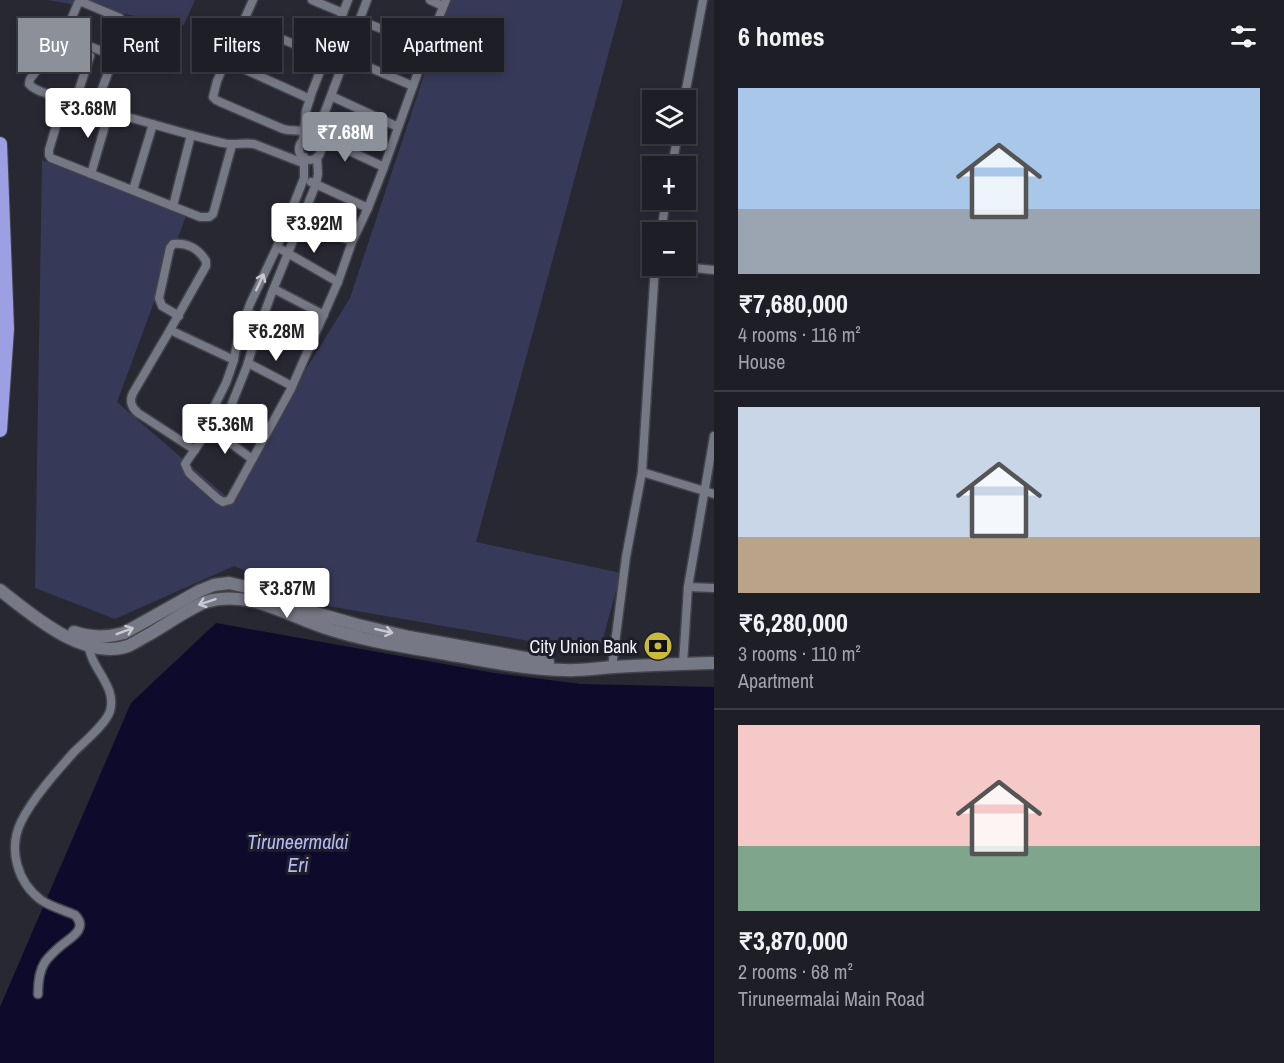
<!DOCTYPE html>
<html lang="en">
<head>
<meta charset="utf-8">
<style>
  :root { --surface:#1d1e26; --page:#25272e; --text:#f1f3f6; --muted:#a0a2a7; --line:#3b3c43; --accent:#8c9099 }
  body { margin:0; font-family:"Archivo Narrow",sans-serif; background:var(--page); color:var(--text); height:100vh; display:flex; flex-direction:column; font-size:22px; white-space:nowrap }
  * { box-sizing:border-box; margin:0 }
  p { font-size:20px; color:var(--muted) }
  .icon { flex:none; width:33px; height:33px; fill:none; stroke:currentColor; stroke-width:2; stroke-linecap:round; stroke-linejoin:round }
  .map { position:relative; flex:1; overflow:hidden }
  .details { display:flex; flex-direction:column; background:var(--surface); width:570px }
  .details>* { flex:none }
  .top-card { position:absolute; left:18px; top:18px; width:570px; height:54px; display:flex; gap:12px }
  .buttons { position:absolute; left:642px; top:90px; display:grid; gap:12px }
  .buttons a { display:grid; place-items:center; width:54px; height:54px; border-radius:0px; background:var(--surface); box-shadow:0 3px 9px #0003,0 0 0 2px var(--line); font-size:30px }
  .price { position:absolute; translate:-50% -51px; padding:0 14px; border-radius:6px; background:#fff; color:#222; font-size:20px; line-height:39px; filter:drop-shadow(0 2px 3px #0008) }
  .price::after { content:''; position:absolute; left:50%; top:36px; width:18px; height:14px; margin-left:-9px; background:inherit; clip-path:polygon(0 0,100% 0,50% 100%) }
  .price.current { background:var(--accent); color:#fff }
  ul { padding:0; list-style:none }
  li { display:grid; align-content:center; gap:12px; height:318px; padding:0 24px }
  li+li { border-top:2px solid var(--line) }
  li span { display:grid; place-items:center; height:186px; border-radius:0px; color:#555 }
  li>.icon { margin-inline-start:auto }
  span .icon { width:108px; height:108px; fill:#fffc; stroke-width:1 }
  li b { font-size:26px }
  h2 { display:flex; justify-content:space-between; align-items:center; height:72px; padding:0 24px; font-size:26px }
  .chip { padding:0 21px; border-radius:0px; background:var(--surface); box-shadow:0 3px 9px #0003,0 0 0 2px var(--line); font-size:21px; line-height:54px }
  .chip.current { background:var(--accent); color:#fff }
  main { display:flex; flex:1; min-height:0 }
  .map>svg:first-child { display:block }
</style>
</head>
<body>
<main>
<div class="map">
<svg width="714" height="1063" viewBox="0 0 714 1063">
  <rect width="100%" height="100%" fill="#272832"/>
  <g fill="#373959">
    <polygon points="48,0 195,0 184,25"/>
    <polygon points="449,0 623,0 476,542 621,573 599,653 328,606 234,566 115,619 35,588 42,160 186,216 117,402 227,497 350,298"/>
  </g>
  <polygon fill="#0d0a2b" points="216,623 494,673 581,684 714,687 714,1063 0,1063 0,1007 131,703"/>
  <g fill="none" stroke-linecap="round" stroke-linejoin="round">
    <g stroke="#42434b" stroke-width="11">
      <g id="minor">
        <polyline points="253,0 217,81 213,97 216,100 220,102 283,129 288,130 304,131"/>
        <polyline points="312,0 343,13"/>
        <polyline points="430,0 443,6"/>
        <polyline points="359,20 427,47"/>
        <polyline points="242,23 326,57"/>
        <polyline points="64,36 114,56"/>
        <polyline points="345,57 413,86"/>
        <polyline points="226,61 310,99"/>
        <polyline points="331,96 398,127"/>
        <polyline points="64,99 49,150 49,155 51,158 200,217 209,217 213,214 232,145"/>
        <polyline points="684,100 703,0"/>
        <polyline points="75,102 90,56"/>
        <path d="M95,108L125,27L124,23L120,18L82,2L78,3L66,32L61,39L30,79L29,84C33,89 39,91 45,93C69,102 95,108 120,115C154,124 188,135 223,143C234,146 244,142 254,144L303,163"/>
        <polyline points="317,136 384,167"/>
        <circle cx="310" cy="149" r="11"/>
        <polyline points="316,140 321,122 367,0"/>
        <polyline points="303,141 306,111 312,92 348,0"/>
        <polyline points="304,157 304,178 277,247 250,304 239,335 233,363 226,383 213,409 207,425 209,429 213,430 218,428 231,406 247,366 254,342 271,295 316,184 318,174 317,157"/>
        <polyline points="672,166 678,134"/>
        <polyline points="91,174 109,112"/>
        <polyline points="311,182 368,208"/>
        <polyline points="133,190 153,124"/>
        <polyline points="173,206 191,135"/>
        <polyline points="303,217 352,242"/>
        <polyline points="661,232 666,200"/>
        <polyline points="277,247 338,282"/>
        <polyline points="672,266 714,270"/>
        <polyline points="274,289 324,315"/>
        <polyline points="247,312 309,348"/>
        <path d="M179,316L162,306L159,298L170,248L173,244C187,242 199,249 206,261V266L170,330L234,360"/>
        <path d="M170,330L133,393C129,401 131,407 138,413L195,450"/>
        <polyline points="248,363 292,386"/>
        <polyline points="209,429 185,464 189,473 218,499 223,502 230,500 291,389 338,282 352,242 368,208 384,167 427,47 446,0"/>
        <polyline points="213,430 252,459"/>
        <polyline points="642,472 714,494"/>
        <polyline points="688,587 714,588"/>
        <polyline points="683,664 688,587 714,436"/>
        <polyline points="612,667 626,557 642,472 655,266"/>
        <path d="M38,994C38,983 39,971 45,962C50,955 57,949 63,944C72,937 88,928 75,915C64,910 51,907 41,900C17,882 8,849 21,822C32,799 57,771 74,752C84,742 106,724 110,711C118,685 87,666 89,642"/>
      </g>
    </g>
    <g stroke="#42434b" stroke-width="15">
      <g id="secondary">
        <path d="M0,590C32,615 84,661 128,646C135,643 142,638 148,635C167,624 185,611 205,602C249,589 285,615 326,628C365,641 406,647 447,654C485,661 524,669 564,670C581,671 597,668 614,667C647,665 681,664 714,663"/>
        <path d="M74,632C91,638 106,638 124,633L199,591L214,585L229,583L255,589L305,610L358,625L409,637L548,662"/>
      </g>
    </g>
    <g stroke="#42434b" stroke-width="16">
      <polyline id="trunk" points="0,144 7,329 0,430"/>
    </g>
    <use href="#minor" stroke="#777885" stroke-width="8"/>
    <use href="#secondary" stroke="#777885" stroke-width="12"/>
    <use href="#trunk" stroke="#9c9fe2" stroke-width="14"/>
  </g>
  <defs><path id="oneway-shaft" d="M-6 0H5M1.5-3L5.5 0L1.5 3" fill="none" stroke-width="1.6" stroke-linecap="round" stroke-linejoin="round" transform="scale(1.5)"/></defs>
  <g stroke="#c7c8d1">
    <use href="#oneway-shaft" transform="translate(260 282) rotate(-65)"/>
    <use href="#oneway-shaft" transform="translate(207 602) rotate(161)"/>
    <use href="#oneway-shaft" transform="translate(125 631) rotate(-21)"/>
    <use href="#oneway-shaft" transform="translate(384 631) rotate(13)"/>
  </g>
  <defs>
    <g id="bank-disc" transform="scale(1.5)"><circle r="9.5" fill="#cbba39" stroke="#1e1e28"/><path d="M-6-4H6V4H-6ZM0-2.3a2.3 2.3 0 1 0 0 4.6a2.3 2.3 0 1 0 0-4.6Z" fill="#111"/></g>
  </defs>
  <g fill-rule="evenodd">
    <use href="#bank-disc" x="658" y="646"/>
  </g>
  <g text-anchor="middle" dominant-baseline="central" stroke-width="6" stroke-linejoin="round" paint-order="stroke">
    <g font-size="18" fill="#f2f3fa" stroke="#1e1e28" text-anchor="end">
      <text x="637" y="646">City Union Bank</text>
    </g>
    <g font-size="20" font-style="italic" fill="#b6bafd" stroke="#1e1e28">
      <text x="298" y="841">Tiruneermalai<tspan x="298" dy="23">Eri</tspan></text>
    </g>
  </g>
</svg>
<div class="buttons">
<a><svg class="icon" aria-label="layers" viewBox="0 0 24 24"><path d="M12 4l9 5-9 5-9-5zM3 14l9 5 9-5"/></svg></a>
<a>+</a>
<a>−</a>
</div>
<b class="price" style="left:88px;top:139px">₹3.68M</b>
<b class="price current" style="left:345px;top:163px">₹7.68M</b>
<b class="price" style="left:314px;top:254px">₹3.92M</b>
<b class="price" style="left:276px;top:362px">₹6.28M</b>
<b class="price" style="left:225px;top:455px">₹5.36M</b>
<b class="price" style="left:287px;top:619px">₹3.87M</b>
<div class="top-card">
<a class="chip current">Buy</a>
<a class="chip">Rent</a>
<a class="chip">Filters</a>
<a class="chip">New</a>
<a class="chip">Apartment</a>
</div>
</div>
<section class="details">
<h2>6 homes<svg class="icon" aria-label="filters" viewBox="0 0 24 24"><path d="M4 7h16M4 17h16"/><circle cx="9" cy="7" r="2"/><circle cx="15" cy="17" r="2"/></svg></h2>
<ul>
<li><span style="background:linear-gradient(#a9c7e8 65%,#9aa5b1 0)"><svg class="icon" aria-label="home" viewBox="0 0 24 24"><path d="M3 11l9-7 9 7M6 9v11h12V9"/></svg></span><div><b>₹7,680,000</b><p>4 rooms · 116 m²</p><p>House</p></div></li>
<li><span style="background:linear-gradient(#c9d6e8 70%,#b9a48a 0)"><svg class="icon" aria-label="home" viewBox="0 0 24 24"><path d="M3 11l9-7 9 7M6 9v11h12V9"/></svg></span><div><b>₹6,280,000</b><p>3 rooms · 110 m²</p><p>Apartment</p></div></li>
<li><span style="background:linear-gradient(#f6c9c9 65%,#7fa58c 0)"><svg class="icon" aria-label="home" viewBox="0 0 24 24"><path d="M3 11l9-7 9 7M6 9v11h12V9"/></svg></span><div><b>₹3,870,000</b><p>2 rooms · 68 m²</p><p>Tiruneermalai Main Road</p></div></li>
</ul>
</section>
</main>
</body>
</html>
